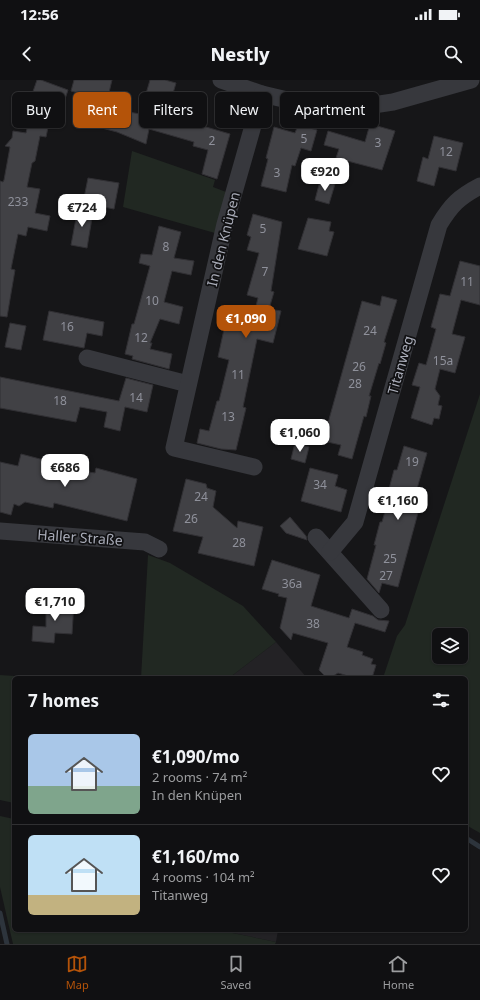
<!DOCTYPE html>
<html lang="en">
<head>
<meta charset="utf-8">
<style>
  :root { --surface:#101012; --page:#19191b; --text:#f1f3f6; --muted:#9c9d9f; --line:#303032; --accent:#b45309 }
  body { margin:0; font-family:"Noto Sans",sans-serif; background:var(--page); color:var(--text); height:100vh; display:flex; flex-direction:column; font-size:15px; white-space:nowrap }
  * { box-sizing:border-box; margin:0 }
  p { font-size:13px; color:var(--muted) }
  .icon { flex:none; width:22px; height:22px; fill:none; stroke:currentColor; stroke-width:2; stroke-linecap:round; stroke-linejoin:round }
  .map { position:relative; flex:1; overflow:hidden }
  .side { position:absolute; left:12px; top:596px; width:456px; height:256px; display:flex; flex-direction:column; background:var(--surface); border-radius:6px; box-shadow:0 1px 3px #0004,0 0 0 1px var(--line) }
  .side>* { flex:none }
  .hud { position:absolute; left:12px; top:12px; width:456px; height:36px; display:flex; gap:8px }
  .tools { position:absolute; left:432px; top:548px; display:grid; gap:8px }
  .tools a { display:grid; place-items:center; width:36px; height:36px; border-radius:6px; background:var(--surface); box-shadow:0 1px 3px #0004,0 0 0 1px var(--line); font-size:20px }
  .price { position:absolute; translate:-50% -34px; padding:0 9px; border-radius:8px; background:#fff; color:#222; font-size:13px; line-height:26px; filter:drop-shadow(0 1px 2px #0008) }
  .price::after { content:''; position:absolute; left:50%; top:24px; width:12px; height:9px; margin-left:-6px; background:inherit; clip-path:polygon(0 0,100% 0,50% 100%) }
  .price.selected { background:var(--accent); color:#fff }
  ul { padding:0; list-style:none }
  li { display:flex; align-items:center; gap:12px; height:100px; padding:0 16px }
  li+li { border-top:1px solid var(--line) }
  li span { display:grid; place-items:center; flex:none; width:112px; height:80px; border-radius:6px; color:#555 }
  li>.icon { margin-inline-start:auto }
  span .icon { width:48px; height:48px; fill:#fffc; stroke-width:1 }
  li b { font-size:17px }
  h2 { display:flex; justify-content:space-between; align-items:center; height:48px; padding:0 16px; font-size:17px }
  .pill { padding:0 14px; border-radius:6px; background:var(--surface); box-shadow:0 1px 3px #0004,0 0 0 1px var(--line); font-size:14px; line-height:36px }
  .pill.selected { background:var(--accent); color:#fff }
  .status { display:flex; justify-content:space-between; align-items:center; height:28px; padding:0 20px; background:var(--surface); direction:ltr }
  .status svg { height:11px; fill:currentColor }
  header { display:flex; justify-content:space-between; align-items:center; height:52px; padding:0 16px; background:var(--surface); font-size:18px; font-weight:800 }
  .dock { display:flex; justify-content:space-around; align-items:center; height:56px; border-top:1px solid var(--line); background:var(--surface); font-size:11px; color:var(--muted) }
  .dock a { display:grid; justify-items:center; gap:2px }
  .dock .selected { color:var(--accent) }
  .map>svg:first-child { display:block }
</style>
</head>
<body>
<div class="status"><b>12:56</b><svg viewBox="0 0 49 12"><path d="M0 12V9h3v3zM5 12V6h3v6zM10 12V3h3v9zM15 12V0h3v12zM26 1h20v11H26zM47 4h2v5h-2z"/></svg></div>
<header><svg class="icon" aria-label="back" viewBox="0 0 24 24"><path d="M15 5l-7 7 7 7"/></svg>Nestly<svg class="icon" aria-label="search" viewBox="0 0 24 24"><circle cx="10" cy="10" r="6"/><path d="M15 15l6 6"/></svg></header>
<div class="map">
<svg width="480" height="864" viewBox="0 0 480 864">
  <rect width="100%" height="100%" fill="#161618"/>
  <g fill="#232225">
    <polygon points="276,562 307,598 229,598"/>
    <polygon points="218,850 278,850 276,862"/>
  </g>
  <g fill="#212822" fill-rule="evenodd">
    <polygon points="132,71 215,100 213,107 226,112 215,153 123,127"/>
    <path d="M480,314V753L466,745V598H383L397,556L405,545ZM439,555H461V577H439Z"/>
    <polygon points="148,475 170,483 243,526 276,562 229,598 141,598"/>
    <polygon points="0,595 43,598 14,598 14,723 0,720"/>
    <polygon points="0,736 14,739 14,850 218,850 276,862 275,864 13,864 0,807"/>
  </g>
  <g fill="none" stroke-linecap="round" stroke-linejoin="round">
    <g stroke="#2d343c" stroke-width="5">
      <polyline points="466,758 480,767"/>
      <polyline points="0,833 7,864"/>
    </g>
  </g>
  <g fill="#414145" stroke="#313034">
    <polygon points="37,0 41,0 68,10 61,31 52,28 46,57 40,56 35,81 32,83 27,107 40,109 35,133 50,136 47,151 28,147 26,156 18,154 11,189 15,190 7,237 0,236 0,101 3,102 4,100 10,67 5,66 12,58 13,51 26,53 33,21 30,20"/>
    <polygon points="74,0 112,0 107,21 71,11"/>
    <polygon points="150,0 165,0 176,3 169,27 185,32 182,40 230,54 217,99 202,94 208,70 193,66 194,62 149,49 146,64 117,52 94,46 100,25 123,31 140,34"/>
    <polygon points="370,44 395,51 382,90 336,78 339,69 324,65 328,51 365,62"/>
    <polygon points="298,45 317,50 311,71 301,68 295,86 292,85 286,112 261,106 268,79 266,78 274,47 295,53"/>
    <polygon points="434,56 463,63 456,91 439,87 434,106 417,101 423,77 428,79"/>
    <polygon points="88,98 119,103 114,129 83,123"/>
    <polygon points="320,101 335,104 329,124 315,120"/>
    <polygon points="78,128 93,132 87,168 71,165"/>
    <polygon points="253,134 282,142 271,211 274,212 269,229 281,231 273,263 257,259 243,327 246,328 236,370 221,369 197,363 200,349 209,351 217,321 219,321 229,280 218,277 226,240 251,246 258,218 247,215 259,173 247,170 251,157 247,155"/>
    <polygon points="308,138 331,142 329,151 334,152 327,176 298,169"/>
    <polygon points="159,146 181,152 174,178 194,181 191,195 172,191 164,222 183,227 179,244 160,239 150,263 152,263 150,269 172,274 169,289 132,279 133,276 125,274 132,244 134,244 150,186 139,183 141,174 152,175"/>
    <polygon points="460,181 480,186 480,225 461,220 452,254 465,257 455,293 440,289 435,309 440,316 438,325 442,326 439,339 434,338 432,345 411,338 420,307 412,305 419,283 426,285 436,249 431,247 440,214 450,216"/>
    <polygon points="382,216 397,220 384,262 386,263 380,284 379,283 369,316 371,316 366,337 364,336 352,379 338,375 341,365 323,361 362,221 380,226"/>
    <polygon points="49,231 104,242 102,256 87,253 84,268 43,260"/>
    <polygon points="10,243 26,246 21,270 5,267"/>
    <polygon points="0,297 119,321 126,298 153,305 147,332 125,327 120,351 104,347 107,332 80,327 76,342 0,328"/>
    <polygon points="295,363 309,367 305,383 291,379"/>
    <polygon points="404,366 427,373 415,416 422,418 398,507 382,503 379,513 367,499 376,465 374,465 380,442 382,442 391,410 389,409 394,390 397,390"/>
    <polygon points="21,374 63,385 62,388 95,393 96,388 137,399 127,441 54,423 53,428 25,422 19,426 14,424 11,435 0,432 0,382 18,386"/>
    <polygon points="310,388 338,395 335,406 347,410 341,432 301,421"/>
    <polygon points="186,399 206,404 207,408 216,411 213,427 237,448 238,441 263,447 254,486 198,473 203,457 173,451"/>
    <polygon points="290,437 306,456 307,460 286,453 280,446"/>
    <polygon points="272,480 320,495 311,526 349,538 352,529 373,536 378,540 389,541 385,552 355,543 347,567 363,572 362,575 373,579 371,584 376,585 372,598 355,598 338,593 330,598 327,598 319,590 328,563 293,553 291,560 280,548 287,518 278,516 279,514 262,509"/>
    <polygon points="49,520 74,522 72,554 55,553 54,563 32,561 33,546 46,547 46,532 48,532"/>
  </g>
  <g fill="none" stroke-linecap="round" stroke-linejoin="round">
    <g stroke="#37383d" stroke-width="17">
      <polyline points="221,0 262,14 317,27 360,27 393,22 471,0"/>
      <polyline points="87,278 188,304"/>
      <polyline points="254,387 174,368 225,144 262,14"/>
      <polyline points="0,451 145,462 159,469"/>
      <polyline points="316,457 381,530"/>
      <path d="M330,472L355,442L439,145C451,125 459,117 480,106"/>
    </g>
  </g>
  <g text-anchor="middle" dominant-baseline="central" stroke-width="3.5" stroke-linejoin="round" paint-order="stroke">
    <g font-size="12" fill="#8f919b">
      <text x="304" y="58">5</text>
      <text x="212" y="60">2</text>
      <text x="378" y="62">3</text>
      <text x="446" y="71">12</text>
      <text x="277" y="92">3</text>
      <text x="18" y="121">233</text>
      <text x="263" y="148">5</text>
      <text x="166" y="166">8</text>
      <text x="265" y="191">7</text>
      <text x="467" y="201">11</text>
      <text x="152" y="220">10</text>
      <text x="67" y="246">16</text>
      <text x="370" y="250">24</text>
      <text x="141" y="257">12</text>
      <text x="443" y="280">15a</text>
      <text x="359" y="286">26</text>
      <text x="238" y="294">11</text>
      <text x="355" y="303">28</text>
      <text x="136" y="317">14</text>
      <text x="60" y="320">18</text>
      <text x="228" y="336">13</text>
      <text x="412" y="381">19</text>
      <text x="320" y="404">34</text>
      <text x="201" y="416">24</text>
      <text x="191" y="438">26</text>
      <text x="239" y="462">28</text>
      <text x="390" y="478">25</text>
      <text x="386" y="495">27</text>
      <text x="292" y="503">36a</text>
      <text x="313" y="543">38</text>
    </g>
    <g font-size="14" fill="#a9acb8" stroke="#111113">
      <text transform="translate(223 159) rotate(-76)">In den Knüpen</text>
      <text transform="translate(400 285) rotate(-74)">Titanweg</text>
      <text transform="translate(80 457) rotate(4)">Haller Straße</text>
    </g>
  </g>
</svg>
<div class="tools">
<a><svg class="icon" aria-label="layers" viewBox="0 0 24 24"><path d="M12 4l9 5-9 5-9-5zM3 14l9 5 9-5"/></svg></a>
</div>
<b class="price" style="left:325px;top:112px">€920</b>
<b class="price" style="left:82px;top:148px">€724</b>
<b class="price selected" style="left:246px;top:259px">€1,090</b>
<b class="price" style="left:300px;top:373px">€1,060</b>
<b class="price" style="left:65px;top:408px">€686</b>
<b class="price" style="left:398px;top:441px">€1,160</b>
<b class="price" style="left:55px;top:542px">€1,710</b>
<div class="hud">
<a class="pill">Buy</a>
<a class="pill selected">Rent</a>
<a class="pill">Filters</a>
<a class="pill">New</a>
<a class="pill">Apartment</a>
</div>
<section class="side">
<h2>7 homes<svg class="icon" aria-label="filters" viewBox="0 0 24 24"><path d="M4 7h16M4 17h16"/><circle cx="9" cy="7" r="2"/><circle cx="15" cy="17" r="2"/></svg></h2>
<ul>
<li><span style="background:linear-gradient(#a9c7e8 65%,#7fa58c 0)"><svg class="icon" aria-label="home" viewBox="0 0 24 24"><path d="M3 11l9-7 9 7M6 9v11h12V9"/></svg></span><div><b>€1,090/mo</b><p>2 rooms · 74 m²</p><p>In den Knüpen</p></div><svg class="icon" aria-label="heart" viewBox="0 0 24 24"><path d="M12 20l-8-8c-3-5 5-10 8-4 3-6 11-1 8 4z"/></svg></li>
<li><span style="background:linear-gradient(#bfe0f5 75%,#c2b280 0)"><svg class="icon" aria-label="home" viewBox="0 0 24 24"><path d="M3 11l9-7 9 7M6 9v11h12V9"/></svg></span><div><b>€1,160/mo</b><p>4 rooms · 104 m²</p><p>Titanweg</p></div><svg class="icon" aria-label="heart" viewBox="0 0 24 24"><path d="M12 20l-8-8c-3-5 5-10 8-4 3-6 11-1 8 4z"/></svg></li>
</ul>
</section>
</div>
<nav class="dock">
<a class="selected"><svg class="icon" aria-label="map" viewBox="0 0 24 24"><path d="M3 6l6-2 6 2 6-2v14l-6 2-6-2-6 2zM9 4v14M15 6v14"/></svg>Map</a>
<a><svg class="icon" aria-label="saved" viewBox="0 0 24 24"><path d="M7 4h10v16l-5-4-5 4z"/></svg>Saved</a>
<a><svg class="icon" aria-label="home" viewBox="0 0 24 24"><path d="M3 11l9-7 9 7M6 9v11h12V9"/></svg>Home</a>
</nav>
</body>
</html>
